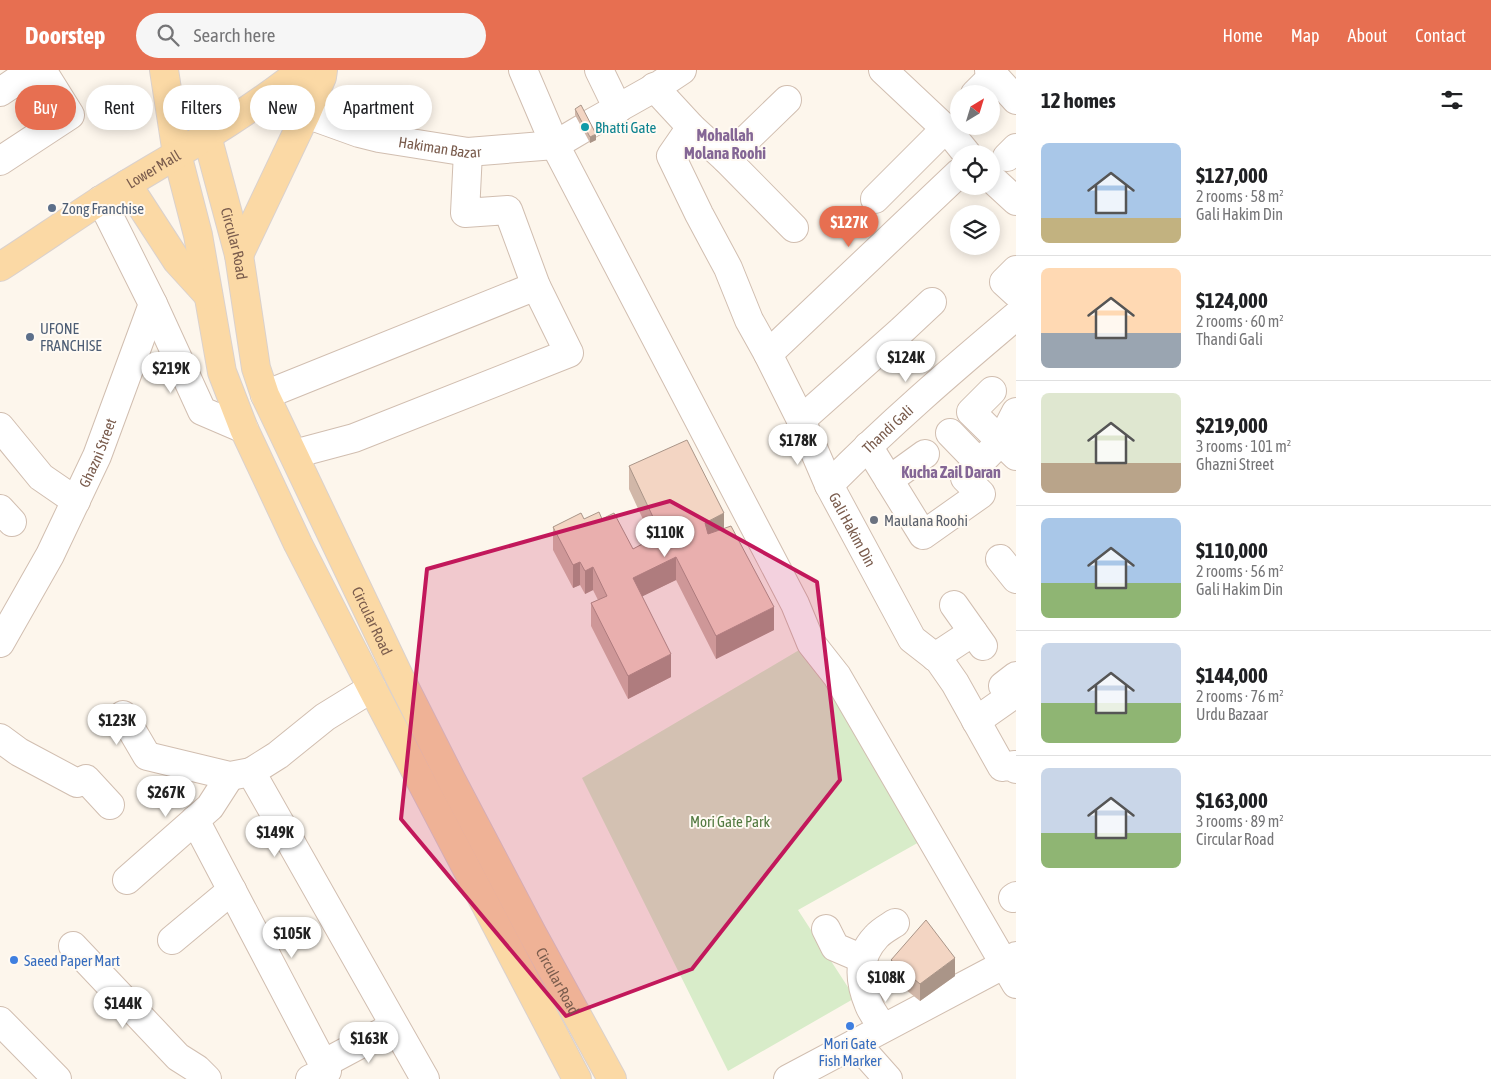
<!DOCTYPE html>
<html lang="en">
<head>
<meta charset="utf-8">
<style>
  :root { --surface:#fff; --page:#f6f6f6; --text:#202124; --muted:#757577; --line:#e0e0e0; --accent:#e76f51 }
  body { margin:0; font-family:"Asap Condensed",sans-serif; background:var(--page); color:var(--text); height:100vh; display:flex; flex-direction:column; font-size:19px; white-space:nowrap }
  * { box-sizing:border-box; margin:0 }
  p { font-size:16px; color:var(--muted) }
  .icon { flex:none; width:28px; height:28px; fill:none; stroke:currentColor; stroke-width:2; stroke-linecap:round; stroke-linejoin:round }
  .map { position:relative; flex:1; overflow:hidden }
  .details { display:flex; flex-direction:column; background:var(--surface); width:475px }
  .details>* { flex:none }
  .top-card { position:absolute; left:15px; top:15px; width:475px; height:45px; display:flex; gap:10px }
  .needle { width:32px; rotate:38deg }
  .controls { position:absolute; left:950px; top:15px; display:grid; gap:10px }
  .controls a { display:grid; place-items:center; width:50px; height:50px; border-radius:50%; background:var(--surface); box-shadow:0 2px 12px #0003; font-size:25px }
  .price { position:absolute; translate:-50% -42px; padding:0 11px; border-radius:18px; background:#fff; color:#222; font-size:16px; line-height:32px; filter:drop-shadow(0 1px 2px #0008) }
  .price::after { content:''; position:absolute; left:50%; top:30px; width:15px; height:11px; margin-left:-8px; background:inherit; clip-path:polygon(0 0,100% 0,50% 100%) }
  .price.active { background:var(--accent); color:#fff }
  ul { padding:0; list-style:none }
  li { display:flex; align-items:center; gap:15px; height:125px; padding:0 25px }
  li+li { border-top:1px solid var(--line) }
  li span { display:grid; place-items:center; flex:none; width:140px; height:100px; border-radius:8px; color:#555 }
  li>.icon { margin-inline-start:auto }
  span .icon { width:60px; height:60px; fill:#fffc; stroke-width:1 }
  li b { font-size:21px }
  h2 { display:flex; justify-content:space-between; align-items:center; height:60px; padding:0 25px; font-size:21px }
  .chip { padding:0 18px; border-radius:22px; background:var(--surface); box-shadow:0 2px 12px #0003; font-size:18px; line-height:45px }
  .chip.active { background:var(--accent); color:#fff }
  header { display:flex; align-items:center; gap:30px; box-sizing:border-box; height:70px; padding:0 25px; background:var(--accent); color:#fff }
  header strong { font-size:24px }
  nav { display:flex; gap:28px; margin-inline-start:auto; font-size:18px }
  .search { width:350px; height:45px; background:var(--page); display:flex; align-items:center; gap:12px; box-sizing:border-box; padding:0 18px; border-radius:28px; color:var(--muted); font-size:19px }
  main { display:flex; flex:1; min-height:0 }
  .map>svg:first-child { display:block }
</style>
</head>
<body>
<header>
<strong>Doorstep</strong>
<div class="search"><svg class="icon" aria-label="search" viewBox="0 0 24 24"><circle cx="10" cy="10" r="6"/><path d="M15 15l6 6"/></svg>Search here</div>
<nav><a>Home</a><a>Map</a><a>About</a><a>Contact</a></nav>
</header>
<main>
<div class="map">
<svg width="1016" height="1009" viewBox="0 0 1016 1009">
  <rect width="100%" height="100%" fill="#fdf6ec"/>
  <polygon fill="#d8ecc9" points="811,573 930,766 798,840 855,928 728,1001 582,708"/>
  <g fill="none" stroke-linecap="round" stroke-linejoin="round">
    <g stroke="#d1beb0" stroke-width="30">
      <g id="minor">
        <polyline points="523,0 555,75 795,534 811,573 837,606 1016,914"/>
        <polyline points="599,0 618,39"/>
        <polyline points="883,0 950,63 967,84"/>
        <polyline points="989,0 1016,30"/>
        <polyline points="654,17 691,57 726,89 794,158"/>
        <polyline points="0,22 33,0"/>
        <path id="s1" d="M274,22L283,31L295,40L359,63L379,68L468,82L555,75L582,59"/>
        <polyline points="975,24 993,6"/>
        <polyline points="588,55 661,14 682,0"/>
        <path id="s2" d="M691,57L671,86L699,144L728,198L749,250L768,284L801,350L829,415L912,569L939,590L955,613L1002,697L1014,695L1016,699"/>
        <polyline points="1007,87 1016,78"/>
        <polyline points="726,89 787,30"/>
        <polyline points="0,91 70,45 42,0"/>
        <polyline points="991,108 1016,131"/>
        <polyline points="875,129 945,59"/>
        <polyline points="1016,200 1004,212 1016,223"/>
        <polyline points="153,234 202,341 244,359"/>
        <polyline points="768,284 959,103"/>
        <polyline points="992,321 971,342 1016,386"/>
        <polyline points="265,325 536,216"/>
        <polyline points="801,350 901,261 932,232"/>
        <polyline points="0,357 41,407 76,431"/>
        <polyline points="950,363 980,394"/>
        <polyline points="868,376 923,465 981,424 965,408 1001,371 1016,342"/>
        <polyline points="294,384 354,368 569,283 536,216 508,140 465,143 468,82"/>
        <polyline points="889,410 925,384"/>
        <path id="s3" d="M829,415C888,355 952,300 1016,246"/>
        <polyline points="0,439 12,452"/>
        <polyline points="1000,489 1016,509"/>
        <polyline points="954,535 983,576"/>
        <path id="s4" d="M0,573L50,485L97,386L153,234L101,130"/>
        <polyline points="935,587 973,562"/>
        <polyline points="372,618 325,647 278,685 251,702 425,1009"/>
        <polyline points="123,645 147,686 230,706 251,702"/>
        <polyline points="976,651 1010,627 1003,616 1016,606"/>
        <polyline points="0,668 19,682 77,713 86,709 110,735"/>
        <polyline points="195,750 327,1001 310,1009"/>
        <polyline points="127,810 210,737 230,706"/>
        <polyline points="1013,828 1016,826"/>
        <polyline points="826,859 835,877 863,889"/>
        <polyline points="172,870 232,820"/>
        <polyline points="73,876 178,987 197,999 207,1009"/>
        <polyline points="0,951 57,1009"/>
        <path d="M883,958C879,951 872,943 869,935C859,911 857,887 876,867C881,861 889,857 895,853"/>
        <polyline points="856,973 888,1009"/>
        <polyline points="323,994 394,956"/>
        <polyline points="788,1009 1005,894 1016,886"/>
      </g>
    </g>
    <g stroke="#dad1cd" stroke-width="30">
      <g id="major">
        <polyline points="164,0 177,84 198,165 222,302 244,359 298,474 372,618 577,1009"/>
        <path id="s5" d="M207,66L239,185L256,298L265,325L399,606L451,709L532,863L612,1009"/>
        <polyline points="127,114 177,191 208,225"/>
        <polyline points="239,185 306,44 322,7 323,0"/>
        <path id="s6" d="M0,197C34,175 67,152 101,130C169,88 240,50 302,0"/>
      </g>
    </g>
    <use href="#minor" stroke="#fff" stroke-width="28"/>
    <use href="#major" stroke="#fbd9a5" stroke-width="28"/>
  </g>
  <g fill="#d1b7a8">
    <polygon points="575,39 596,70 590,73 575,45"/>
    <polygon points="629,396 724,458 774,560 716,589 676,510 642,526 671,607 628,629 591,556 591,533 598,530 593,520 585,524 580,515 573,518 553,480 553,457 584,449 602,449 633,479 652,469 629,419"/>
    <polygon points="891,890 955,906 920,931 891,908"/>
  </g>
  <g fill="#aa9588">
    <polygon points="596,64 596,70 590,73 590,67"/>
    <polygon points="724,443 724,467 705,476 705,453"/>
    <polygon points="676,487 676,510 633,531 633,508"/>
    <polygon points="580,492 580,515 573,518 573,495"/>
    <polygon points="593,497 593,520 585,524 585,501"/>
    <polygon points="774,537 774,560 716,589 716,566"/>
    <polygon points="671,584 671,607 628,629 628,606"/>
    <polygon points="955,888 955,906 920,931 920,914"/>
  </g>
  <g fill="#f3d5c3" stroke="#aa9588">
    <polygon points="581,35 596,64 590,67 575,39"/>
    <polygon points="687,370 724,443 705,453 708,464 731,456 774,537 716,566 676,487 633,508 671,584 628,606 591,533 607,526 593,497 585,501 580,492 573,495 553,457 581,443 584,449 599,442 602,449 614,443 633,479 661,464 629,396"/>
    <polygon points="926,850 955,888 920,914 891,890"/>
  </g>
  <path fill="#c2185b" fill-opacity="0.2" stroke="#c2185b" stroke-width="4" stroke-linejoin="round" d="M670,431L817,512L840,710L692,899L566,946L401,749L427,499Z"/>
  <circle fill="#0f9aa8" stroke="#fffaf3" stroke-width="2" cx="585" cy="57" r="5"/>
  <g fill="#5c6f8a" stroke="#fffaf3" stroke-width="2">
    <circle cx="52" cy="138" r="5"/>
    <circle cx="30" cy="267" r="5"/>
  </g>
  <circle fill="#6b7280" stroke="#fffaf3" stroke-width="2" cx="874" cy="450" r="5"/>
  <g fill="#3f7fe0" stroke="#fffaf3" stroke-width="2">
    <circle cx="14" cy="890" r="5"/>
    <circle cx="850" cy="956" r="5"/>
  </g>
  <g text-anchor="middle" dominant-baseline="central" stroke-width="4" stroke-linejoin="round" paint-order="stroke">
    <g font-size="15" fill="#0d838f" stroke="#fffaf3" text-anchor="start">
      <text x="595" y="57">Bhatti Gate</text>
    </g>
    <g font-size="15" fill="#7a5c4d" stroke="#fffaf3">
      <text stroke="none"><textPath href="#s1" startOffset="178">Hakiman Bazar</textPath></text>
      <text stroke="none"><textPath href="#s6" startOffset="182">Lower Mall</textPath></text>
      <text stroke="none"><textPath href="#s5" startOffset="111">Circular Road</textPath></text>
      <text stroke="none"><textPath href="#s3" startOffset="81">Thandi Gali</textPath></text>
      <text stroke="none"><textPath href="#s4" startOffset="214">Ghazni Street</textPath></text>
      <text stroke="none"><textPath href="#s2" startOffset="451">Gali Hakim Din</textPath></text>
      <text stroke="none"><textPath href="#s5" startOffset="516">Circular Road</textPath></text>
      <text stroke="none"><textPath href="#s5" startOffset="921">Circular Road</textPath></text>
    </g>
    <g font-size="15" fill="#4e5e75" stroke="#fffaf3" text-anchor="start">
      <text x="62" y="138">Zong Franchise</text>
      <text x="40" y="258">UFONE<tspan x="40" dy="17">FRANCHISE</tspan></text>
    </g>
    <g font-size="15" fill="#5b616d" stroke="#fffaf3" text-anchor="start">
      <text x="884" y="450">Maulana Roohi</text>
    </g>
    <g font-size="15" fill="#537a41" stroke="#fffaf3">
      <text x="730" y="751">Mori Gate Park</text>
    </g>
    <g font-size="15" fill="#366cbe" stroke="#fffaf3" text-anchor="start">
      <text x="24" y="890">Saeed Paper Mart</text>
      <text x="850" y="973" text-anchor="middle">Mori Gate<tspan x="850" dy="17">Fish Marker</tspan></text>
    </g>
    <g font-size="16" font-weight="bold" fill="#846695" stroke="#fffaf3">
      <text x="725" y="65">Mohallah<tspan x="725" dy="18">Molana Roohi</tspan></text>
      <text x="951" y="402">Kucha Zail Daran</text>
    </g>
  </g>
</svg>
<div class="controls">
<a><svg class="needle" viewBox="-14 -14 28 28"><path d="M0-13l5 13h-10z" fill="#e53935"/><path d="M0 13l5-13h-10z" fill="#757577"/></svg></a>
<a><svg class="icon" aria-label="locate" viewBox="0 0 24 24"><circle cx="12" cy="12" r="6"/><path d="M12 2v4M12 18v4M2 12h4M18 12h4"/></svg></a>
<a><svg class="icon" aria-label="layers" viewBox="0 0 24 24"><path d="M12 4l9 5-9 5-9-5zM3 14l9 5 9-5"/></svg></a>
</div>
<b class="price active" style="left:849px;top:178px">$127K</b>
<b class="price" style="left:906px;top:313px">$124K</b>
<b class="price" style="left:171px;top:324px">$219K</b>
<b class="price" style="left:798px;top:396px">$178K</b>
<b class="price" style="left:665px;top:488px">$110K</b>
<b class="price" style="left:117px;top:676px">$123K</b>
<b class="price" style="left:166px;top:748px">$267K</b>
<b class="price" style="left:275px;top:788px">$149K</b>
<b class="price" style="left:292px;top:889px">$105K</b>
<b class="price" style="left:886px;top:933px">$108K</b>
<b class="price" style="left:123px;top:959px">$144K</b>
<b class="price" style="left:369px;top:994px">$163K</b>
<div class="top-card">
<a class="chip active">Buy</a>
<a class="chip">Rent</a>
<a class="chip">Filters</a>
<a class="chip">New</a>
<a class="chip">Apartment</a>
</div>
</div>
<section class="details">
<h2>12 homes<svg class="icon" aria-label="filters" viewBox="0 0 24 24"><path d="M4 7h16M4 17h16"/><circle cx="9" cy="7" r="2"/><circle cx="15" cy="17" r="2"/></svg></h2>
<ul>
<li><span style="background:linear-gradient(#a9c7e8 75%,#c2b280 0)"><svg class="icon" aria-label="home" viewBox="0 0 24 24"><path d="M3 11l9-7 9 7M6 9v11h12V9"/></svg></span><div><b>$127,000</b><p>2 rooms · 58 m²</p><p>Gali Hakim Din</p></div></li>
<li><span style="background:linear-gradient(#ffd9b3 65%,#9aa5b1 0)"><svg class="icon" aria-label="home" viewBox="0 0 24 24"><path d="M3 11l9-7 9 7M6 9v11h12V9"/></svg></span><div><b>$124,000</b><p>2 rooms · 60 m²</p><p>Thandi Gali</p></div></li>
<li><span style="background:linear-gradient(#dfe7d0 70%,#b9a48a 0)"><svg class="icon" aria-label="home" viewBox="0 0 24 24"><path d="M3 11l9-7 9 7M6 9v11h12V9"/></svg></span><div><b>$219,000</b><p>3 rooms · 101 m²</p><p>Ghazni Street</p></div></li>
<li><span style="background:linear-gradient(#a9c7e8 65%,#8fb573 0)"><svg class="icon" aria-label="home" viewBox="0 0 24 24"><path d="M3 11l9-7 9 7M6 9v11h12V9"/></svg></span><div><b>$110,000</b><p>2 rooms · 56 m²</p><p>Gali Hakim Din</p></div></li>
<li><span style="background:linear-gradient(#c9d6e8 60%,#8fb573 0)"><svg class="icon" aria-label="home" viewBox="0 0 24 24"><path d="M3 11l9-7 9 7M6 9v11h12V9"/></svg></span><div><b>$144,000</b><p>2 rooms · 76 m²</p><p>Urdu Bazaar</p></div></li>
<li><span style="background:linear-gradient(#c9d6e8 65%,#8fb573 0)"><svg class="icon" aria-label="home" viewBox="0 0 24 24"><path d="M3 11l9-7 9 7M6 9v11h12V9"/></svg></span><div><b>$163,000</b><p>3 rooms · 89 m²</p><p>Circular Road</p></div></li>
</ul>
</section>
</main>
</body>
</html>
